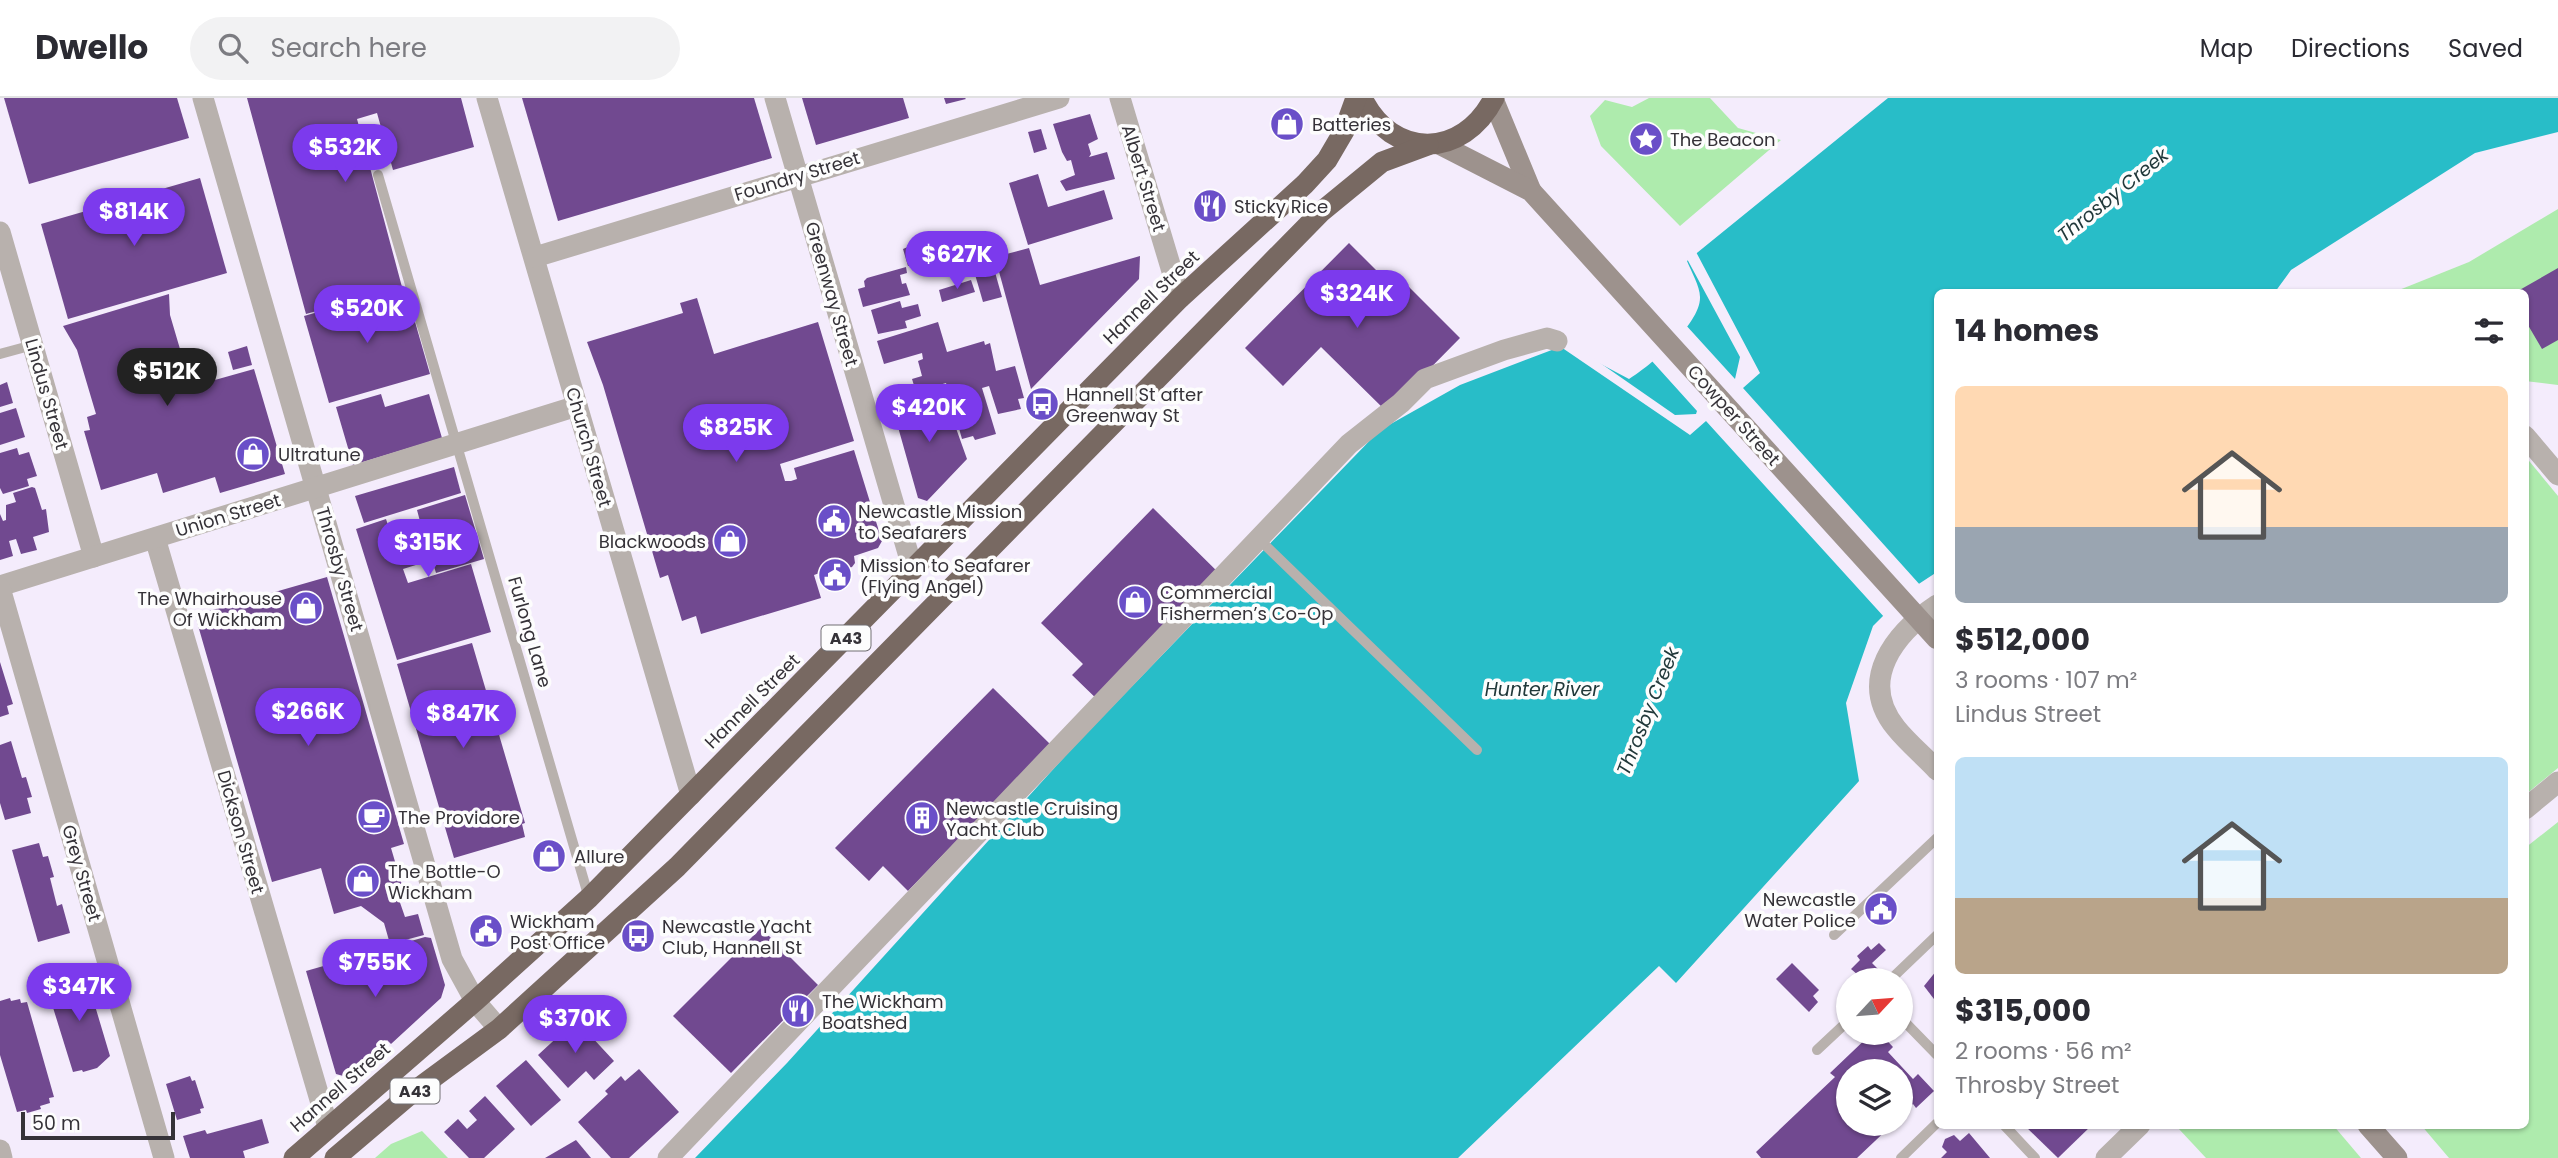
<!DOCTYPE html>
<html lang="en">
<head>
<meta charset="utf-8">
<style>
  :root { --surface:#fff; --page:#f2f2f3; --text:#2b2b33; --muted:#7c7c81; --line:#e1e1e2; --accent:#7c3aed }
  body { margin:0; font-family:Poppins,sans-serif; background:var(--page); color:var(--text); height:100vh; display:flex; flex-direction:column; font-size:26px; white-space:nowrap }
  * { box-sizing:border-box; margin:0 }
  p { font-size:23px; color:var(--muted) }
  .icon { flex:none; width:38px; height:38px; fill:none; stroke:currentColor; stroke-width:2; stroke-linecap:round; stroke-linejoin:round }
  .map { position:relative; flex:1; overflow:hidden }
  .details { position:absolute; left:1934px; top:191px; width:595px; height:840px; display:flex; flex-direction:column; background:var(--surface); border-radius:10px; box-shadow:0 2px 5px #0004 }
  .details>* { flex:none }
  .needle { width:46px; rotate:64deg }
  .controls { position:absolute; left:1836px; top:870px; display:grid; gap:14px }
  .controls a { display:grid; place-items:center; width:77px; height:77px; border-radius:50%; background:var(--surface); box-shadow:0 2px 5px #0004; font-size:35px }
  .scale { position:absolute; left:21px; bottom:18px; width:154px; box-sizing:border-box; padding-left:7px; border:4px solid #353238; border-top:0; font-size:19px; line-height:24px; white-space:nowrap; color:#353238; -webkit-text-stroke:5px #fdfdfd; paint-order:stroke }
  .price { position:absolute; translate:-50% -60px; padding:0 16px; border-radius:24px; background:var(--accent); color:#fff; font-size:23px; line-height:46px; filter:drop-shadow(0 2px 4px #0008) }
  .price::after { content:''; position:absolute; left:50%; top:42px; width:21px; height:16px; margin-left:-10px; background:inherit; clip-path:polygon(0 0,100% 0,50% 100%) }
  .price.active { background:#222; color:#fff }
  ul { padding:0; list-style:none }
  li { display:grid; align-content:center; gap:14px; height:371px; padding:0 21px }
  li span { display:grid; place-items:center; height:217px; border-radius:10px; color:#555 }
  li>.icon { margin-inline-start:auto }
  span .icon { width:126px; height:126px; fill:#fffc; stroke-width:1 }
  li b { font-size:30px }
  h2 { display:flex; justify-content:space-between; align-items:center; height:84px; padding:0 21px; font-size:30px }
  header { display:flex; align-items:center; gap:42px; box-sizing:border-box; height:98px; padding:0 35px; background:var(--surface); border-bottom:2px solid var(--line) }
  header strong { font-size:33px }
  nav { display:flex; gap:38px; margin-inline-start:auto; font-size:24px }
  .search { width:490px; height:63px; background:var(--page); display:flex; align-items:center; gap:18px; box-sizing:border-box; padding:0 24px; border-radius:38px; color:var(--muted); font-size:26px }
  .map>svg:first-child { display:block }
</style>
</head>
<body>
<header>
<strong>Dwello</strong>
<div class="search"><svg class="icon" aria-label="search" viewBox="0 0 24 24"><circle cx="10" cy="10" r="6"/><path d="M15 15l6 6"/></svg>Search here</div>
<nav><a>Map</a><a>Directions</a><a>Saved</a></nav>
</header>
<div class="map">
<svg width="2558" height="1060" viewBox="0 0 2558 1060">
  <rect width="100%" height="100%" fill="#f4ecfc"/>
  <g fill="#aeebad">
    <polygon points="1649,0 1710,0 1738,30 1781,42 1680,128 1601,48 1590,18 1605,2 1632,9"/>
    <polygon points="2558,111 2558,287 2525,283 2525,194 2394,194 2469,164"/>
    <polygon points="2525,358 2558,398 2558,670 2525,697"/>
    <polygon points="2558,724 2558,1060 2449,1060 2421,1027 2525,1027 2525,750"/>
    <polygon points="2182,1027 2333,1027 2361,1060 2206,1060 2178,1030"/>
    <polygon points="422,1033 448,1060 375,1060 391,1046"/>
  </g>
  <path fill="#28bdc8" d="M1888,0H2558V34L2475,55L2291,172L2275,194H1937V474L1908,493L1873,528L1846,605L1859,683L1676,885L1659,868L1458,1060H695L787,965L1076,646L1380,332L1460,287L1565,247L1629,281C1650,268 1701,226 1700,199C1700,188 1691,173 1687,163Z"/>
  <polygon fill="#f4ecfc" points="1695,152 1760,275 1743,290 1921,488 1885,520 1706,323 1690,337 1558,247 1566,243 1580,251 1675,317 1696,316 1697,313 1651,262 1684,225 1735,281 1740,259 1686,159"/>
  <g fill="#714990">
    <polygon points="4,0 177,0 189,40 29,86"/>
    <polygon points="247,0 461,0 474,49 393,72 377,15 357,21 402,189 306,216"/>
    <polygon points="522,0 754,0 772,60 558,123"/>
    <polygon points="802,0 903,0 909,20 816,47"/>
    <polygon points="944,0 965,0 966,1 946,6"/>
    <polygon points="1090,16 1098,41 1088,46 1091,56 1089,59 1107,54 1115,81 1066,93 1060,83 1075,77 1071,62 1067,63 1062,54 1053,26"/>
    <polygon points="1041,31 1047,51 1034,55 1028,34"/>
    <polygon points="1038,76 1048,109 1104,92 1113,121 1028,147 1009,85"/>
    <polygon points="200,80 227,175 68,221 41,126"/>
    <polygon points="991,137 996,156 968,164 963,145"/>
    <polygon points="1349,145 1386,182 1394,174 1460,240 1387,314 1321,249 1283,288 1245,250"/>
    <polygon points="910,148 915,166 908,168 903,151"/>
    <polygon points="1029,150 1040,187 1140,158 1139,181 1031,291 995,159"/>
    <polygon points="991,160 1002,199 983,204 972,166"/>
    <polygon points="906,169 907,175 900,177 902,186 906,185 910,197 863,209 858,191 865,189 864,183 867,180"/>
    <polygon points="2558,170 2558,242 2542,251 2525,222 2525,194 2516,194"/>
    <polygon points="971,182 975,194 942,204 939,192"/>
    <polygon points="405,189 430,276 329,305 304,218"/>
    <polygon points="169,196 170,217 185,268 197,287 254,271 285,376 220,395 215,379 163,395 157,375 101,392 84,333 90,332 87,319 96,316 77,252 63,228"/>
    <polygon points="697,200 714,256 818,224 854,343 780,366 785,383 791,383 797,381 794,370 854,352 882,443 878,450 854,458 855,465 852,469 827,477 825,473 814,477 821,500 701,536 696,518 682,523 668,477 660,480 603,287 587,244 683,215 680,205"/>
    <polygon points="900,203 902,210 918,206 921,218 905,223 907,230 878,236 871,212"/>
    <polygon points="938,224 947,254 984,243 985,247 990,245 996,273 1015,268 1024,300 1018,301 1021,311 998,316 989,288 982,290 996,336 975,342 973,338 962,341 946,285 916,294 912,281 922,278 918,263 923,261 922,255 884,266 877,243"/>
    <polygon points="247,248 252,267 233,272 228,254"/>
    <polygon points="7,284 13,305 0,309 0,287"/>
    <polygon points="927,294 932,310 947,305 967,361 927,403 918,400 898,329 934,319 933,314 899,324 893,302"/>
    <polygon points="381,296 385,309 429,296 442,340 353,367 336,309"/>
    <polygon points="16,310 25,339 0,347 0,315"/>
    <polygon points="17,350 19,357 29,354 37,378 27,381 29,388 3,396 0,390 0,355"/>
    <polygon points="454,369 461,395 364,425 355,398"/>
    <polygon points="32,389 35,390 42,412 46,411 49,434 33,439 37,452 21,456 16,441 9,443 13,458 0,462 0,416 3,423 6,422 6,407 16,404 13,395"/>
    <polygon points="465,397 484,461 436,475 432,462 403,471 408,485 471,466 491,534 397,562 356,431 386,421 391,436 421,427 417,412"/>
    <polygon points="1153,410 1228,484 1103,607 1072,577 1083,566 1041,525"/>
    <polygon points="327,479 404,746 391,750 404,794 397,796 405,819 418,816 424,837 390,846 384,825 361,808 334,816 321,770 272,784 195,517"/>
    <polygon points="472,545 525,725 522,726 525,739 454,760 397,566"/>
    <polygon points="0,564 13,606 7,608 9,616 0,619"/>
    <polygon points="993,590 1050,646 908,793 883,768 869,783 835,750"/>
    <polygon points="11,643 22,680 26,679 32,699 27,700 31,715 5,722 0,705 0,647"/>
    <polygon points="39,745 43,759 48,758 54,779 50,780 57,808 62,806 70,835 38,844 12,752"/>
    <polygon points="761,830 818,887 731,975 673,918"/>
    <polygon points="425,839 431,840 445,887 441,900 391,946 387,942 347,979 336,976 306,873"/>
    <polygon points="1879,845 1886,852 1872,865 1878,871 1866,882 1853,882 1858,877 1851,871 1860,862 1857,858 1868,848 1871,852"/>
    <polygon points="1792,865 1819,892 1813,898 1818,904 1809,914 1776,881"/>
    <polygon points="1937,872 1937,905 1924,888"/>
    <polygon points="70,877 71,880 81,877 82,882 87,881 110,958 97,970 83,974 82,972 73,974 46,887"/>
    <polygon points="10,900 11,903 20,901 21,905 27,904 54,999 49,1000 50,1005 40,1008 41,1011 27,1015 26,1012 17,1014 0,957 0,903"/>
    <polygon points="576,922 614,963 594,982 586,973 568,990 538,957"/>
    <polygon points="1873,934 1879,934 1893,949 1888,954 1913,981 1918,976 1934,993 1916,1010 1913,1006 1900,1018 1900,973 1848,973 1848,1026 1893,1026 1857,1060 1761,1060 1756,1054 1835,979 1830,975"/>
    <polygon points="526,962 561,1002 531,1028 496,988"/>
    <polygon points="639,971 679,1014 629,1060 611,1060 578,1024 608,996 605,993 621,978 625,983"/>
    <polygon points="190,978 192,983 195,982 204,1010 200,1011 201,1015 177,1022 166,986"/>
    <polygon points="485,998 515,1031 484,1060 469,1060 444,1034 458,1021 467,1031 477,1022 469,1013"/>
    <polygon points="262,1021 269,1045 243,1053 245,1060 190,1060 183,1038 205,1032 207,1036"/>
    <polygon points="2024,1027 2092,1027 2058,1060"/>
    <polygon points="1969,1035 1990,1060 1941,1060 1947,1054 1942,1049 1945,1041 1954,1037 1960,1043"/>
    <polygon points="576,1042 591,1060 545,1060"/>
  </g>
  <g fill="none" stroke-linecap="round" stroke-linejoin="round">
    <g stroke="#b8b1ad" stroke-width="10">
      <polyline points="378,77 589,800"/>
      <polyline points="0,256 33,247"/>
      <polyline points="1266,448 1477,652"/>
      <polyline points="1834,837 1937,740"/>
      <polyline points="1890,882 1937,837"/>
      <polyline points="1900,919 1937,957"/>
      <polyline points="1817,952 1848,923"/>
      <polyline points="2004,1027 2035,1060"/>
      <polyline points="1901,1060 1937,1025"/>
    </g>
    <g stroke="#b8b1ad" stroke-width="21">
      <polyline points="203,0 452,861 475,903 499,931"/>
      <polyline points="487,0 691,697"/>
      <polyline points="775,0 913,472"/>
      <polyline points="1120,0 1180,200"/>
      <polyline points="0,134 94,459"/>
      <polyline points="535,159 1059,0"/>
      <polyline points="2525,338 2558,377"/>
      <polyline points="155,440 328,1029"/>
      <polyline points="0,488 577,308"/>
      <polyline points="0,490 164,1060"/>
      <path d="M1937,507C1895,535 1857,582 1896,630C1908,645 1924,658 1937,672"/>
      <polyline points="2525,711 2558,684"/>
      <polyline points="0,1052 2,1060"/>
      <polyline points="668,1060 1349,346 1401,305 1425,281 1504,252 1547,240 1557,243"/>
      <polyline points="2106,1060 2140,1027"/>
    </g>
    <g stroke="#9d928d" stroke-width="21">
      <polyline points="1493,1 1531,93"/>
      <polyline points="1439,46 1531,93 1937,541"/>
      <polyline points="2368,1027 2397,1060"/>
    </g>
    <g stroke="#786962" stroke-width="21">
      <path d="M1362,0C1392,62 1463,61 1494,0"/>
      <polyline points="294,1060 475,903 589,800 1180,200 1305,86 1327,62 1344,33 1356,0"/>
      <polyline points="335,1060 408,998 499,931 677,769 1321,114 1382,64 1428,47"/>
    </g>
  </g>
  <defs>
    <g id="shop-disc" transform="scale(1.75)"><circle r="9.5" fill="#6a4fc8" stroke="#fdfdfd"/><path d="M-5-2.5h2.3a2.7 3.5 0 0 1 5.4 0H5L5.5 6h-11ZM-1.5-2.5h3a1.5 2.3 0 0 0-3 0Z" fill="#fff"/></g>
    <g id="sight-disc" transform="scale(1.75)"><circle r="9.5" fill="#6a4fc8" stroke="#fdfdfd"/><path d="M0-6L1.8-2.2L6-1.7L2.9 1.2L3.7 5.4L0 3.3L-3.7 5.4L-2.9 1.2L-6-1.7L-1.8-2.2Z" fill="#fff"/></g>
    <g id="restaurant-disc" transform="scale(1.75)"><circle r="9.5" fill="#6a4fc8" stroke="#fdfdfd"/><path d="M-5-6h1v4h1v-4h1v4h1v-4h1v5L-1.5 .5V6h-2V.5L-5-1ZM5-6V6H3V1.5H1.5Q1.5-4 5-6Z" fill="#fff"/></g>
    <g id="bus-disc" transform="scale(1.75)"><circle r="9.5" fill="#6a4fc8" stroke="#fdfdfd"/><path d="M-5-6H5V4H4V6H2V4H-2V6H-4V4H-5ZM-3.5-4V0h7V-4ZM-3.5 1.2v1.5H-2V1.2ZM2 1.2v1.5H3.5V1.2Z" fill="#fff"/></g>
    <g id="civic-disc" transform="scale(1.75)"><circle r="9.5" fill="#6a4fc8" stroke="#fdfdfd"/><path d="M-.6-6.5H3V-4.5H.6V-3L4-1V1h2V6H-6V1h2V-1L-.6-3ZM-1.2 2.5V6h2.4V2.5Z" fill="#fff"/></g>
    <g id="cafe-disc" transform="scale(1.75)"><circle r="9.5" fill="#6a4fc8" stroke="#fdfdfd"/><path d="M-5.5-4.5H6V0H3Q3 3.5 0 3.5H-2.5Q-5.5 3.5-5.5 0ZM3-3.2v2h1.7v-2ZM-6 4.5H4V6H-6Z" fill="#fff"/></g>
    <g id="building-disc" transform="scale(1.75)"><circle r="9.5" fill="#6a4fc8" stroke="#fdfdfd"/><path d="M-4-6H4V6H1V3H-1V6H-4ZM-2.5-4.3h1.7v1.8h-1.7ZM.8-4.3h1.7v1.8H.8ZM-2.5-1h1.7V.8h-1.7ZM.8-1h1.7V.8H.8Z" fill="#fff"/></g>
  </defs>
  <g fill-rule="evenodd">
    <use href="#shop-disc" x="1287" y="26"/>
    <use href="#sight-disc" x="1646" y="41"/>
    <use href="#restaurant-disc" x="1210" y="108"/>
    <use href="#bus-disc" x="1042" y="306"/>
    <use href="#shop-disc" x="253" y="356"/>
    <use href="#civic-disc" x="834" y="423"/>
    <use href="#shop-disc" x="730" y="443"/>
    <use href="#civic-disc" x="835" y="477"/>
    <use href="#shop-disc" x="1135" y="504"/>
    <use href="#shop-disc" x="306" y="510"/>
    <use href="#cafe-disc" x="374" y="719"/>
    <use href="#building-disc" x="922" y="720"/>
    <use href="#shop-disc" x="549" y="758"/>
    <use href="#shop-disc" x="363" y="783"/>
    <use href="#civic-disc" x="1881" y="811"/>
    <use href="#civic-disc" x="486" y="833"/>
    <use href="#bus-disc" x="638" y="838"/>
    <use href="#restaurant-disc" x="798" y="913"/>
  </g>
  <g text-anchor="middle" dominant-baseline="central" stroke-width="7" stroke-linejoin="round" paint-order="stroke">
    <g fill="#fdfdfd" stroke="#716f73" stroke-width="2">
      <rect x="821.5" y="527.5" width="49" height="25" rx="5"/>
      <rect x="390.5" y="980.5" width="49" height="25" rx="5"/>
    </g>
    <g font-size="16" font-weight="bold" fill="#353238">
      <text x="846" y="540">A43</text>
      <text x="415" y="993">A43</text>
    </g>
    <g font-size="18" fill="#353238" stroke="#fdfdfd" text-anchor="start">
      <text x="1312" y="26">Batteries</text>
      <text x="1670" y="41">The Beacon</text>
      <text x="1234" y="108">Sticky Rice</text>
      <text x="1066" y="296">Hannell St after<tspan x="1066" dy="21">Greenway St</tspan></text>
      <text x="278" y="356">Ultratune</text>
      <text x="858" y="413">Newcastle Mission<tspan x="858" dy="21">to Seafarers</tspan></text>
      <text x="706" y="443" text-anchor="end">Blackwoods</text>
      <text x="860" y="467">Mission to Seafarer<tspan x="860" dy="21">(Flying Angel)</tspan></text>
      <text x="1160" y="494">Commercial<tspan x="1160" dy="21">Fishermen’s Co-Op</tspan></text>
      <text x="282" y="500" text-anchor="end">The Whairhouse<tspan x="282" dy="21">Of Wickham</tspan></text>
      <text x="946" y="710">Newcastle Cruising<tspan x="946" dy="21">Yacht Club</tspan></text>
      <text x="398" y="719">The Providore</text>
      <text x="574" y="758">Allure</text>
      <text x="388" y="773">The Bottle-O<tspan x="388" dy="21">Wickham</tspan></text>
      <text x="1856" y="801" text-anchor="end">Newcastle<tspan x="1856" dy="21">Water Police</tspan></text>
      <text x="510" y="823">Wickham<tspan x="510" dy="21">Post Office</tspan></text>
      <text x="662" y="828">Newcastle Yacht<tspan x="662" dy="21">Club, Hannell St</tspan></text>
      <text x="822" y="903">The Wickham<tspan x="822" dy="21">Boatshed</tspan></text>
    </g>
    <g font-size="18" fill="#353238" stroke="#fdfdfd">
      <text transform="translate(797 78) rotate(-17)">Foundry Street</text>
      <text transform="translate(1144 80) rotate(73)">Albert Street</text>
      <text transform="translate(832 196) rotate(74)">Greenway Street</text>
      <text transform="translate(1151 199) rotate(-44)">Hannell Street</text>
      <text transform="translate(47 296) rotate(74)">Lindus Street</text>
      <text transform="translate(1734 317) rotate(48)">Cowper Street</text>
      <text transform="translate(589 349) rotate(74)">Church Street</text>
      <text transform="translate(228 417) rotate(-17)">Union Street</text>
      <text transform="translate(340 471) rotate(74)">Throsby Street</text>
      <text transform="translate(530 534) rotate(74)">Furlong Lane</text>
      <text transform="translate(752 603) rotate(-45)">Hannell Street</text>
      <text transform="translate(241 734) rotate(74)">Dickson Street</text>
      <text transform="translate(82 775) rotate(74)">Grey Street</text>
      <text transform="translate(340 989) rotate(-41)">Hannell Street</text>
    </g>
    <g font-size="19" font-style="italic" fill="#21383a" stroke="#fdfdfd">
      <text transform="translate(2113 97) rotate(-39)">Throsby Creek</text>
      <text x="1542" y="591">Hunter River</text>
      <text transform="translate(1648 613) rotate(-68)">Throsby Creek</text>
    </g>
  </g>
</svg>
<div class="controls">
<a><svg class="needle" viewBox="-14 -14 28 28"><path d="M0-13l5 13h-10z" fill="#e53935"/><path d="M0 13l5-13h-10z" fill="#7c7c81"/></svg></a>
<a><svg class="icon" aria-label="layers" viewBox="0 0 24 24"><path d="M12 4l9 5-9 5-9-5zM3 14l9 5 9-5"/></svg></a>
</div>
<div class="scale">50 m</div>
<b class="price" style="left:345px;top:86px">$532K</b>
<b class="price" style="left:134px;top:150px">$814K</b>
<b class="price" style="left:957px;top:193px">$627K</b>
<b class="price" style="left:1357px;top:232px">$324K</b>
<b class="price" style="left:367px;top:247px">$520K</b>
<b class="price active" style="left:167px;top:310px">$512K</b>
<b class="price" style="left:929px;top:346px">$420K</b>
<b class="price" style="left:736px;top:366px">$825K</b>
<b class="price" style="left:428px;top:481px">$315K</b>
<b class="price" style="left:308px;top:650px">$266K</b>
<b class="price" style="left:463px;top:652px">$847K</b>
<b class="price" style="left:375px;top:901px">$755K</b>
<b class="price" style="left:79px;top:925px">$347K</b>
<b class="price" style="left:575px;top:957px">$370K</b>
<section class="details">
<h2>14 homes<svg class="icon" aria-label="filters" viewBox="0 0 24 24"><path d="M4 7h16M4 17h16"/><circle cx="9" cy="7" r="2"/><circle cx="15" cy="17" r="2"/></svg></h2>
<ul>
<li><span style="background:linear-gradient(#ffd9b3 65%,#9aa5b1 0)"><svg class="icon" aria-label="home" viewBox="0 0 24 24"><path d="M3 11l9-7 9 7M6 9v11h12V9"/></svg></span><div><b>$512,000</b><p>3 rooms · 107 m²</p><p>Lindus Street</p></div></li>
<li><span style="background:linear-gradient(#bfe0f5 65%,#b9a48a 0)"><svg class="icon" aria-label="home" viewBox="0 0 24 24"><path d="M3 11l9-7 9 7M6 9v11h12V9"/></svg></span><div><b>$315,000</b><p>2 rooms · 56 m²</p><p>Throsby Street</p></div></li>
</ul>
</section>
</div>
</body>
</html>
